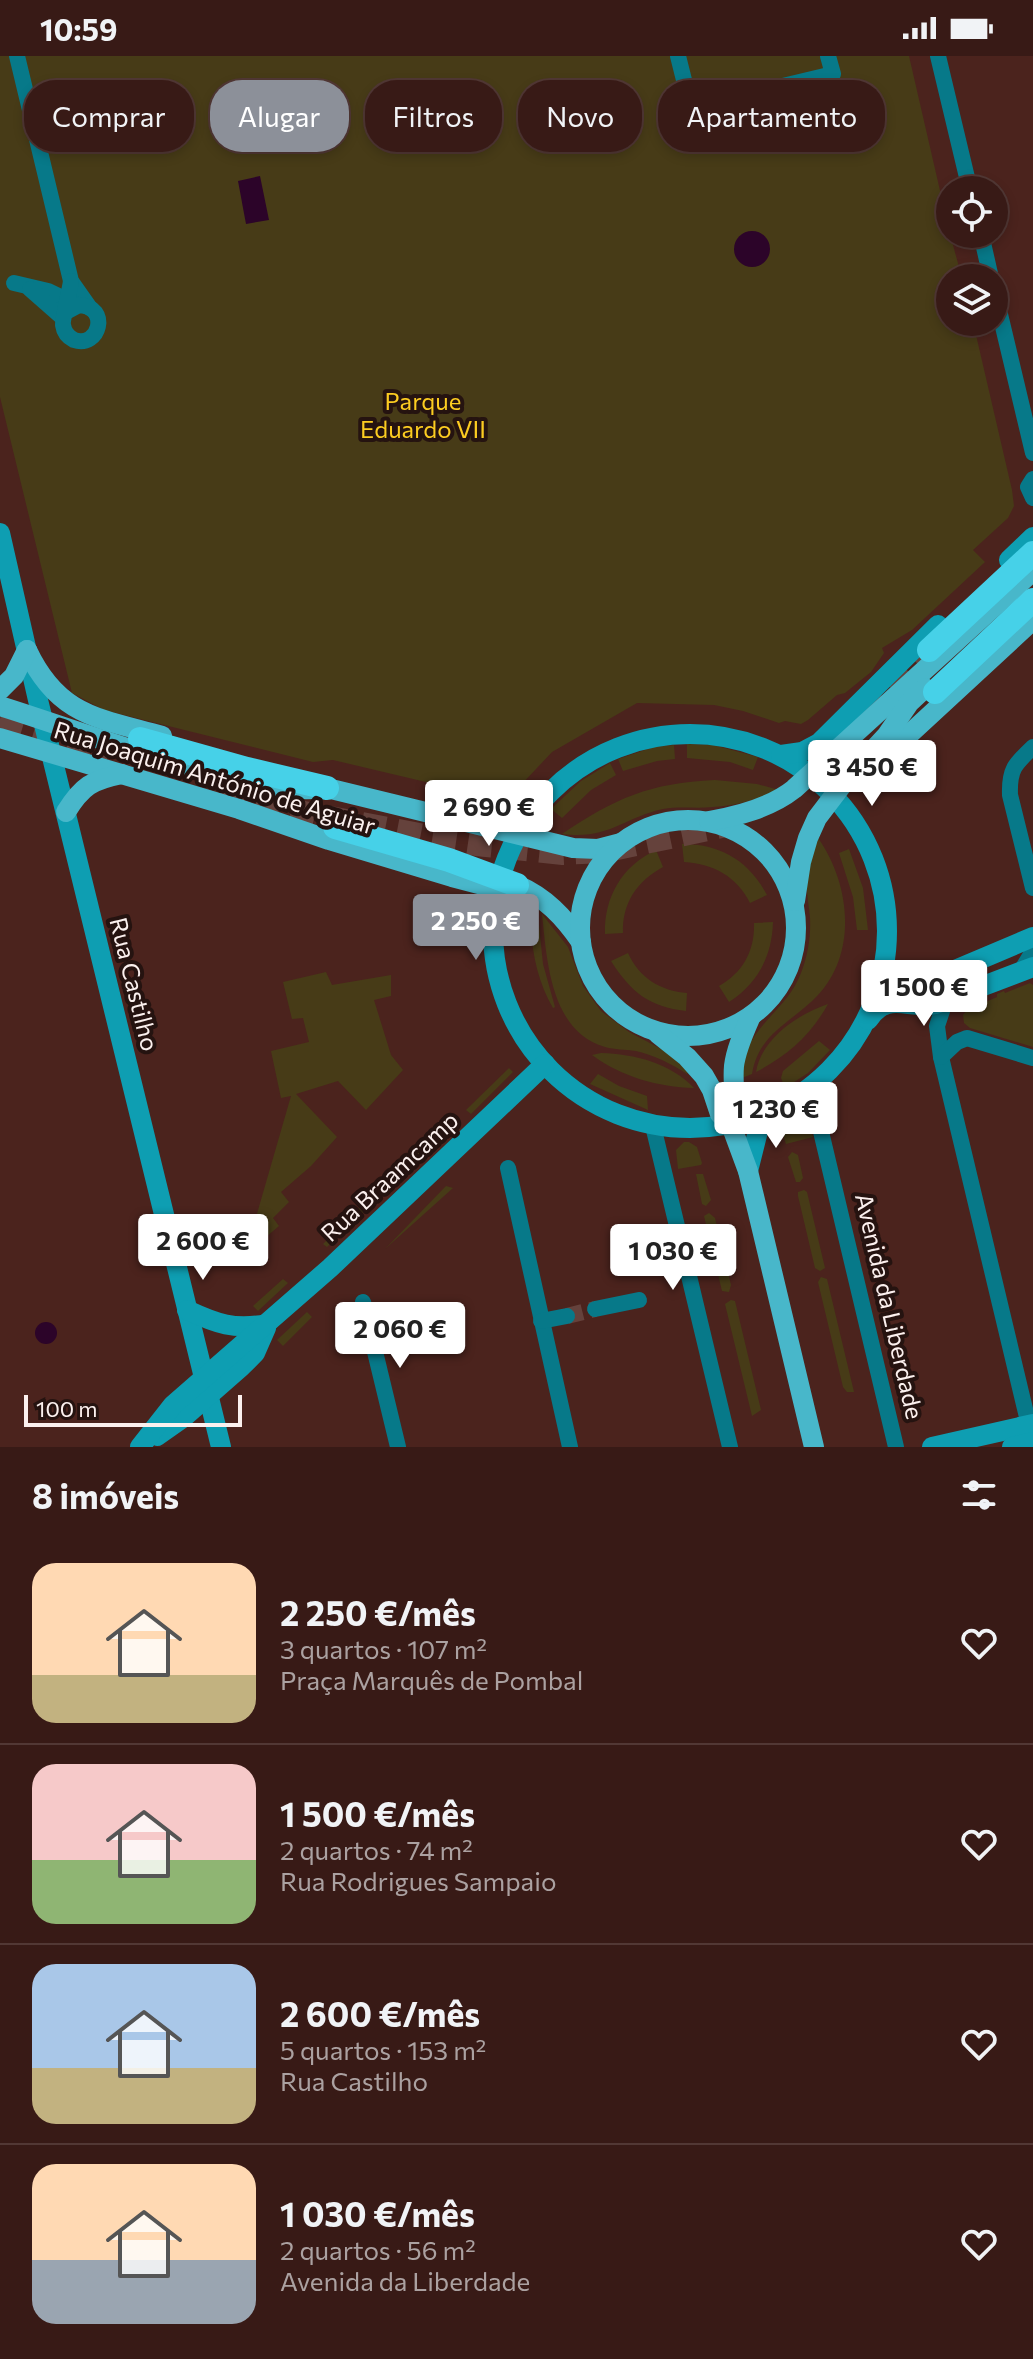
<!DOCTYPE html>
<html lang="pt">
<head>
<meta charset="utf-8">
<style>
  :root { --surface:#381a16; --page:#432723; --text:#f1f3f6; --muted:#aba1a1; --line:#523835; --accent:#8c9099 }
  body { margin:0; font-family:Commissioner,sans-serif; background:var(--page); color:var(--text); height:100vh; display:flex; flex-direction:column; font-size:30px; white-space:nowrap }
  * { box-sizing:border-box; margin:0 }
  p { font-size:26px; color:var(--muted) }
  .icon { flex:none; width:44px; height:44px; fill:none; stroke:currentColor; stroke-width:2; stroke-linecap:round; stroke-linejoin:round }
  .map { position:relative; height:1391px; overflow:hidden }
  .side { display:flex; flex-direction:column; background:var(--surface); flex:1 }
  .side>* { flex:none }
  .banner { position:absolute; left:24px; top:24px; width:986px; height:72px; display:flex; gap:16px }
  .tools { position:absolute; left:936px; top:120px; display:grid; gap:16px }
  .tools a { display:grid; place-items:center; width:72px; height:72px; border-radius:50%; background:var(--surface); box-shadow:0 4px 12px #0003,0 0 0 2px var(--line); font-size:40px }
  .scale { position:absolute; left:24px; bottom:20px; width:218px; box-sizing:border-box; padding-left:8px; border:4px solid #fbf0ee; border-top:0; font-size:22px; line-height:28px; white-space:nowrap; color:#fbf0ee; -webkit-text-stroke:6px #251310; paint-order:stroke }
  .price { position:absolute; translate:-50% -68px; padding:0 18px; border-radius:8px; background:#fff; color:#222; font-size:26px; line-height:52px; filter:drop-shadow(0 2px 4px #0008) }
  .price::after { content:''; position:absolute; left:50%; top:48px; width:24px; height:18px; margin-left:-12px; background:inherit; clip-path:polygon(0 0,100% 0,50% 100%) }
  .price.active { background:var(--accent); color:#fff }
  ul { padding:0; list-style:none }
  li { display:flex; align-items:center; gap:24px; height:200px; padding:0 32px }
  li+li { border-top:2px solid var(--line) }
  li span { display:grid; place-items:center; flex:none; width:224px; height:160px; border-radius:24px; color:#555 }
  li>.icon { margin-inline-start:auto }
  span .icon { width:96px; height:96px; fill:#fffc; stroke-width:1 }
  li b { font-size:34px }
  h2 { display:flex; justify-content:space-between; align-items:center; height:96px; padding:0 32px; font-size:34px }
  .pill { padding:0 28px; border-radius:32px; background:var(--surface); box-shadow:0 4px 12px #0003,0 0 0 2px var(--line); font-size:28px; line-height:72px }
  .pill.active { background:var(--accent); color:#fff }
  .status { display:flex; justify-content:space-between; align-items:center; height:56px; padding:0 40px; background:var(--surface); direction:ltr }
  .status svg { height:22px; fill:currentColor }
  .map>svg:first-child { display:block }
</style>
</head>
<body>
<div class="status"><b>10:59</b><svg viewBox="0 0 49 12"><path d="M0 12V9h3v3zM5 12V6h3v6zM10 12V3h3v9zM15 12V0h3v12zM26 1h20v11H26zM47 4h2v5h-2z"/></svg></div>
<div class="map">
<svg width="1033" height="1391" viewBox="0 0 1033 1391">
  <rect width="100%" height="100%" fill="#4b231d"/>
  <g fill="#473b17">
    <polygon points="0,0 909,0 950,178 962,222 950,222 950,266 973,266 1012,434 1014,450 1008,462 973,494 985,506 912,574 882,592 884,597 871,616 845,637 837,639 808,664 801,668 785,665 779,667 743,655 714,649 637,647 552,696 506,745 333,704 313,706 104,654 72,637 0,341"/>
    <polygon points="687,688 713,689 758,701 753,714 730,706 687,702"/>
    <polygon points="674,689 675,703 657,705 623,715 618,703 654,691"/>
    <polygon points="610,707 616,719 591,734 562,762 551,753 581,725"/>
    <path d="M715,724L757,728L779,734C758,743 735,750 713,751C696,753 680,750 663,753C622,762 609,784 562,778C615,742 650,727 715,724Z"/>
    <path d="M818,782C850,827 858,896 818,939C792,967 759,976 752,1018L742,1022C742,971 785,959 801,917C808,899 811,880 810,862C809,849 806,837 807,824C809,810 813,796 818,782Z"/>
    <path d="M682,788C721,788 749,805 767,839L750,847C736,820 714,808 684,806Z"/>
    <polygon points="849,793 863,832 868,874 857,874 853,841 839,797"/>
    <path d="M656,794L663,811C637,825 622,847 623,877L605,878C604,841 622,810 656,794Z"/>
    <path d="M542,858L568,891L583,930L601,955L629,976L665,995L688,1015L687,1018C672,1008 654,999 636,995C625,993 615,994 605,991C550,975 547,904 542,858Z"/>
    <path d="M773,866C772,900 758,927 729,946L719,930C743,917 755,894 754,867Z"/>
    <path d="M539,869L543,908L555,951L553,952C539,928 532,899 531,871Z"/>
    <path d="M628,897C639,922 661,935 687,937L686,955C649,951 631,936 611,905Z"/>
    <polygon points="326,916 332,929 391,919 391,940 374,944 391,999 403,1014 366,1054 338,1025 296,1038 337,1081 311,1110 281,1136 289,1146 273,1162 279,1170 266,1181 259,1173 256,1176 252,1175 291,1040 281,1042 271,995 309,986 303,962 292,963 283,926"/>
    <polygon points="1030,927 1033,929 1033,991 970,972 964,967 963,959 967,954 997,941 997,938 1004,935 1005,937"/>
    <path d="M828,948C811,979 787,1000 756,1016C761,983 798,958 828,948Z"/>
    <polygon points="819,985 830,994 808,1017 785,1032 781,1022 783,1015"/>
    <path d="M601,997C635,998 670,1007 694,1032C658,1031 622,1021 592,999Z"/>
    <polygon points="509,1012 513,1016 471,1058 466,1054"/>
    <polygon points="598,1018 619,1030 647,1040 648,1054 590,1028"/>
    <path d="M797,1060L808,1065L813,1081L786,1088C781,1075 781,1063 797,1060Z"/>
    <polygon points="451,1063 456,1068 438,1086 432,1086 425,1093 425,1099 420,1103 415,1096"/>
    <polygon points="684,1086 689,1086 697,1091 702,1107 701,1109 678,1113 676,1094"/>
    <polygon points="792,1096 798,1099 803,1122 800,1126 796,1126 788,1101"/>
    <polygon points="696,1118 703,1118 711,1144 706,1150 702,1148"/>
    <polygon points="446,1130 453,1132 385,1193"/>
    <polygon points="804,1134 807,1136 825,1212 820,1215 815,1212 798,1140 798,1136"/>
    <polygon points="365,1146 371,1149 327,1191 323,1188"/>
    <polygon points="709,1157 715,1162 731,1229 729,1236 722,1235 704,1160"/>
    <polygon points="821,1221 827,1223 854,1336 847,1336 843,1331 818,1226"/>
    <polygon points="283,1223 288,1227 258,1255 253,1250"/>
    <polygon points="731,1244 735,1245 761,1354 752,1360 725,1248"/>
    <polygon points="307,1256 312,1261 283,1290 277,1284"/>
  </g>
  <g fill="#2c0429">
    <polygon points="260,120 269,164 246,168 238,125"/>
    <circle cx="752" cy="193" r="18"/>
    <circle cx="46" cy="1277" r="11"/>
  </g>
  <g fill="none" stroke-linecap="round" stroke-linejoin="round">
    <polyline stroke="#65423c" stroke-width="16" stroke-dasharray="16 8" stroke-linecap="butt" points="567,1260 595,1253"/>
    <g stroke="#65423c" stroke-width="24" stroke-dasharray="24 12" stroke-linecap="butt">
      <polyline points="864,656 929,594"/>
      <polyline points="0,663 109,696"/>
      <polyline points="221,738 247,746 429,781 476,788 563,797 603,795 736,767"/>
    </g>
    <g stroke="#077989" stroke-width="16">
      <polyline points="17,0 71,225 90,252"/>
      <polyline points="678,0 691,52 833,18 828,0"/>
      <polyline points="938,0 970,134"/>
      <polyline points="981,178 991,222"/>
      <polyline points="14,227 48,235 77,249"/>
      <polyline points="30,233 63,262"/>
      <polyline points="994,233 1033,397"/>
      <path d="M66,256L79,249C111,251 99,293 74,284C68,281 64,276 63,269C62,264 70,234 71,225"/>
      <polyline points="1033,423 1028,431 1033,442"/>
      <path d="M1033,691C1015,708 1009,713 1010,739L1033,832"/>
      <polyline points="1021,915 1033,895"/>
      <polyline points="945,946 937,970 941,1001 1031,1378"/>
      <polyline points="941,1001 957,986 967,982 1033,1002"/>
      <polyline points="817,1028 813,1042 896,1391"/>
      <polyline points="653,1070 730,1391"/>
      <polyline points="508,1112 570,1391"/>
      <polyline points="363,1246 398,1391"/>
      <polyline points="595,1253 639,1244"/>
      <polyline points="541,1265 567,1260"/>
    </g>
    <g stroke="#0e9eb2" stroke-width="20">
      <polyline points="0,477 38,644 221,1391"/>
      <polyline points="1009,504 1033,481"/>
      <circle cx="690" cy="875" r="197"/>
      <polyline points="781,699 802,696 819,687 938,569"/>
      <polyline points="882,915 906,925 929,925 1033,881"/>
      <path d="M868,964C888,934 907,954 936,948L1033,911"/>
      <polyline points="748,1115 759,1071 769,1056"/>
      <path d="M187,1254C217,1268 234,1274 267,1268"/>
      <polyline points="157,1380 184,1361 241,1311 255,1297 266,1272"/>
      <polyline points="140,1391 173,1349 330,1212 545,1008"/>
      <polyline points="932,1391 1033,1368"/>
      <polyline points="1012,1391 1033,1386"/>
    </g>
    <g stroke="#48b7ca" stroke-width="20">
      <path d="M27,594C58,660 98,662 162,680"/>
      <polyline points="0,634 14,620 27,594"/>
      <path d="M0,650C67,671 132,696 200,714C242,725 283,737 327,732L573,792L598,793L621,787"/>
      <path d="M0,682L239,753L329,784L452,821L498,833L517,829C545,841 564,861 581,886"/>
      <polyline points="876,709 1033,564"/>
      <path d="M66,756C82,730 92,724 122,718"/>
      <circle cx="688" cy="872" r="108"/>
      <path d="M709,765C738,760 770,752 794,733L1033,515"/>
      <polyline points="795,845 801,806 808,782 817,762 849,720 887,679 909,647 925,632"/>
      <polyline points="658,978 687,1001 704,1020 712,1034 720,1058 731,1069 748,1115 814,1391"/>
      <path d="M731,1069C738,1049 732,1031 734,1010C736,993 744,976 751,960"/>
    </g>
    <g stroke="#46d1e8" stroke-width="24">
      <polyline points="929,594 1033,497"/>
      <polyline points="935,636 1033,544"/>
      <polyline points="140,683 247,713 327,732"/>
      <polyline points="335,771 449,804 517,829"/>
    </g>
  </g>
  <g text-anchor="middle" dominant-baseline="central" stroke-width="8" stroke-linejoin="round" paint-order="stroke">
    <g font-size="24" fill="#fccc21" stroke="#251310">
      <text x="423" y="344">Parque<tspan x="423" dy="28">Eduardo VII</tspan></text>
    </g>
    <g font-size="24" fill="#fbf0ee" stroke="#251310">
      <text transform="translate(215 721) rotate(17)">Rua Joaquim António de Aguiar</text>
      <text transform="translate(135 928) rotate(76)">Rua Castilho</text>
      <text transform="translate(389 1120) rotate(-43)">Rua Braamcamp</text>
      <text transform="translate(890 1250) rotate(77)">Avenida da Liberdade</text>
    </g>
  </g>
</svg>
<div class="tools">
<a><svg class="icon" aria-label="locate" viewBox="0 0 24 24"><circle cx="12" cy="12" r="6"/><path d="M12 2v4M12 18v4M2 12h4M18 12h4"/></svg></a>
<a><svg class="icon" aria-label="layers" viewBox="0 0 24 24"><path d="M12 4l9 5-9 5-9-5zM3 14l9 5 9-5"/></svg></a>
</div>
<div class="scale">100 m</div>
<b class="price" style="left:872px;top:752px">3 450 €</b>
<b class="price" style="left:489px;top:792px">2 690 €</b>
<b class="price active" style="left:476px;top:906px">2 250 €</b>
<b class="price" style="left:924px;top:972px">1 500 €</b>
<b class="price" style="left:776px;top:1094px">1 230 €</b>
<b class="price" style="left:203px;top:1226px">2 600 €</b>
<b class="price" style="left:673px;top:1236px">1 030 €</b>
<b class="price" style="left:400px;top:1314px">2 060 €</b>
<div class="banner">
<a class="pill">Comprar</a>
<a class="pill active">Alugar</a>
<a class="pill">Filtros</a>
<a class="pill">Novo</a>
<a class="pill">Apartamento</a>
</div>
</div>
<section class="side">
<h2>8 imóveis<svg class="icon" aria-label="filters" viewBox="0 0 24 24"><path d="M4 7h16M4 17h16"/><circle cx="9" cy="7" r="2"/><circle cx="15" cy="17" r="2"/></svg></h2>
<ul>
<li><span style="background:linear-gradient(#ffd9b3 70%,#c2b280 0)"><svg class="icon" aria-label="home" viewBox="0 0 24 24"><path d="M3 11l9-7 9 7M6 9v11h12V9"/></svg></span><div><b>2 250 €/mês</b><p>3 quartos · 107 m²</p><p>Praça Marquês de Pombal</p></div><svg class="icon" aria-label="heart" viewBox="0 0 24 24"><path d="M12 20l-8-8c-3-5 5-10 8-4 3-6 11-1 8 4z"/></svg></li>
<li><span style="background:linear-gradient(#f6c9c9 60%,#8fb573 0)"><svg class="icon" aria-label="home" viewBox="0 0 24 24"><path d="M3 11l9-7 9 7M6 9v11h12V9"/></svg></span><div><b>1 500 €/mês</b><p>2 quartos · 74 m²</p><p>Rua Rodrigues Sampaio</p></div><svg class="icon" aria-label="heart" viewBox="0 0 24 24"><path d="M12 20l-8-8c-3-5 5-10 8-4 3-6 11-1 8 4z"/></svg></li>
<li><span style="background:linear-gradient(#a9c7e8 65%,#c2b280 0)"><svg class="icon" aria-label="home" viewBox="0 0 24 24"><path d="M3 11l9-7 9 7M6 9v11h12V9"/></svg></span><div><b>2 600 €/mês</b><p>5 quartos · 153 m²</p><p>Rua Castilho</p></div><svg class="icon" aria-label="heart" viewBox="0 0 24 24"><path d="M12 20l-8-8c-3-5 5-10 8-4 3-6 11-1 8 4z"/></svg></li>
<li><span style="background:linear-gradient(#ffd9b3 60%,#9aa5b1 0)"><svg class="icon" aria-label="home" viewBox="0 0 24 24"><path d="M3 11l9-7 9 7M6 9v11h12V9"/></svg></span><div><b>1 030 €/mês</b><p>2 quartos · 56 m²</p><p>Avenida da Liberdade</p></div><svg class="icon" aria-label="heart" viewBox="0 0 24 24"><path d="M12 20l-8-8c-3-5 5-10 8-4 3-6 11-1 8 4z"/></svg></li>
</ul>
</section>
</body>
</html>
